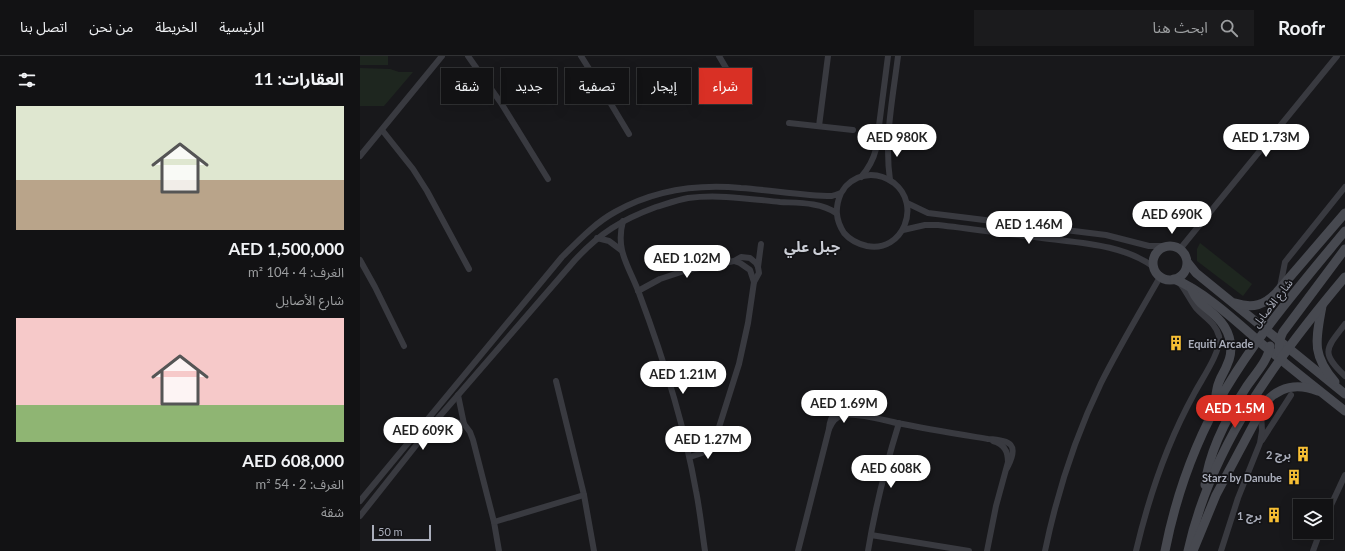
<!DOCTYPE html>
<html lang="ar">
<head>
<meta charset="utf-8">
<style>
  :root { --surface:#121214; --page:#1b1b1d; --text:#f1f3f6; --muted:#9c9ea0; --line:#313234; --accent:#d93025 }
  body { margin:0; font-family:Lato,"Noto Sans Arabic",sans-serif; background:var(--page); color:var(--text); direction:rtl; height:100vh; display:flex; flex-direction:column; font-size:15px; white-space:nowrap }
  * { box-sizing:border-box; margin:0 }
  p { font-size:13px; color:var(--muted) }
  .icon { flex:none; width:22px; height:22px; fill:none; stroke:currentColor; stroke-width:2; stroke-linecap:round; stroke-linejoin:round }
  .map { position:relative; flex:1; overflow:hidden; direction:ltr }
  .drawer { display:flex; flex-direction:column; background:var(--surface); width:360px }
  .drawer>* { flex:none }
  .top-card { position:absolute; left:12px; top:12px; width:380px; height:36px; direction:rtl; display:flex; gap:8px }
  .controls { position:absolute; left:933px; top:443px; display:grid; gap:8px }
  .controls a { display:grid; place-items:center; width:40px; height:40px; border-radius:0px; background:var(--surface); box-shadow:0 4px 16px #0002,0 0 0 1px var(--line); font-size:20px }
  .scale { position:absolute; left:12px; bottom:10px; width:59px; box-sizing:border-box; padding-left:4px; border:2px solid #aaaebb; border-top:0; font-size:11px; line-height:14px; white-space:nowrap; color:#aaaebb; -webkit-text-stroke:3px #131316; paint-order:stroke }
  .price { position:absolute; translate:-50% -34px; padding:0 9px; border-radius:14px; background:#fff; color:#222; font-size:13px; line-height:26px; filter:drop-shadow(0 1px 2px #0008) }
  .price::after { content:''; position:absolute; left:50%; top:24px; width:12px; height:9px; margin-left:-6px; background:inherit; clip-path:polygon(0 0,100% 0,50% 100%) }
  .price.active { background:var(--accent); color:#fff }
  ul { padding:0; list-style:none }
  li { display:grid; align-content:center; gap:8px; height:212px; padding:0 16px }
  li span { display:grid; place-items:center; height:124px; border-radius:0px; color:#555 }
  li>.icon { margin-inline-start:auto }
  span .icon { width:72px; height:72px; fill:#fffc; stroke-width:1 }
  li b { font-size:17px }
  h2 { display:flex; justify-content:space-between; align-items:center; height:48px; padding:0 16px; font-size:17px }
  .pill { padding:0 14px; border-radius:0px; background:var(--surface); box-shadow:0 4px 16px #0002,0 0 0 1px var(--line); font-size:14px; line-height:36px }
  .pill.active { background:var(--accent); color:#fff }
  header { display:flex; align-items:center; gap:24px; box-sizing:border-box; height:56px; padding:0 20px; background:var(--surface); border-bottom:1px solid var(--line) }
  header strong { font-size:19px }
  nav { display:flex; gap:22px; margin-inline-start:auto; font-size:14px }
  .search { width:280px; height:36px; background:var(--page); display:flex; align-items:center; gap:10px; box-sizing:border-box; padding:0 14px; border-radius:0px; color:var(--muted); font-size:15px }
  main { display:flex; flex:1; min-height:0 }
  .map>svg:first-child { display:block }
</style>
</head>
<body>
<header>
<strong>Roofr</strong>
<div class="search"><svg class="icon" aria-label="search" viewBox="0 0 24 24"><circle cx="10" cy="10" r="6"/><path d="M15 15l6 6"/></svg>ابحث هنا</div>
<nav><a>الرئيسية</a><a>الخريطة</a><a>من نحن</a><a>اتصل بنا</a></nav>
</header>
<main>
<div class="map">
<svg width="985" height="495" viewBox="0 0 985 495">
  <rect width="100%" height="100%" fill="#18181b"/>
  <g fill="#1e261f">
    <rect x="0" y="0" width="28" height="9"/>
    <polygon points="0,12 30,13 39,16 53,16 24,50 0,50"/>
    <polygon points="840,187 892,228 883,240 837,205 837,193"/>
  </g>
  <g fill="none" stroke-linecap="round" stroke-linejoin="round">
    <g stroke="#393a40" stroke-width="6">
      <polyline points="108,0 141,47 188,123"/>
      <polyline points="221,0 248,43 269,78"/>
      <polyline points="359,0 369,17"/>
      <polyline points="429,67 493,74"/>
      <polyline points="459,70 468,0"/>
      <polyline points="22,74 53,113 67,135 109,213"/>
      <polyline points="0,100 82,0"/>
      <path d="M501,121C509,112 513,105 516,93L528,0"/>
      <path d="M530,124C524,83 533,41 538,0"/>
      <polyline points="547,147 568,157 746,179 789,190 805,190"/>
      <path d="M263,165C255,195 269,210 279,237C303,301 324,367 336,435C340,455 342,475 345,495"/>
      <path d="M543,174L565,169H578C613,173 647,178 682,182C720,187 762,188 794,211"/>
      <polyline points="237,182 249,185 261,194"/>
      <polyline points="820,193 977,0"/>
      <polyline points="0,204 15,231 44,290"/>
      <polyline points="398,211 401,188"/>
      <polyline points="920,231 925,206 985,131"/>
      <polyline points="278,235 300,223 324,215 374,205 381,201 390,202 396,207 398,211 399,217 394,226"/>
      <path d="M985,268C966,293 960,296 985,320"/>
      <polyline points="196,325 224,439 234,495"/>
      <polyline points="98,339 104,368 110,376 113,384 134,466 139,495"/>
      <polyline points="73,368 89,365 104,368"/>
      <path d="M469,373C472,366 475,361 483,359C496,356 523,364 537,367C567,373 598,378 628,383C650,384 660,388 647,412"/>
      <polyline points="902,384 931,339"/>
      <polyline points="327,391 354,387"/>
      <polyline points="330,401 342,397 354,387 379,308 388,267 394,226 390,214 380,207 374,205"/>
      <path d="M0,445L202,201C219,184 235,167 255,156C294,134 338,128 381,132C412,134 442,140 472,140C475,139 479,138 481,137C483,135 484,132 486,130C493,123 502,119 511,119C519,119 527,122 534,127C562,149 543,197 507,190C498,188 490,184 484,177C475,163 475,151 481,137"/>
      <path d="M0,460L73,368L215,204C240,177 261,164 296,151C306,148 317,144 328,142C358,138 390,143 420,146C437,147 461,146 476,157"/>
      <polyline points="966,460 985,419"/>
      <polyline points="134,466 224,439"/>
      <polyline points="511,479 609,495"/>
      <path d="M438,495L469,373C470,359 476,351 491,356"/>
      <path d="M508,495C515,452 526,409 539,367"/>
      <path d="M627,495L636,450L648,406C648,395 644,388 633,385"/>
      <path d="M685,495C697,437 715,381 741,327C759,291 780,256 800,221"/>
      <path d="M776,495C789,440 807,387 834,338C841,324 862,295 859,280C856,267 844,261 836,252C830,244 826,235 819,226"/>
      <polyline points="861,495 878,442 900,387 902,375 901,356"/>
      <polyline points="953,495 960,476"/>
    </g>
    <g stroke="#474950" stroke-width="9">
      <circle cx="810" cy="207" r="17"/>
      <polyline points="828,207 836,217 985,338"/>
      <path d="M814,223C844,235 878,267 902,288C929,311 957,333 985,355"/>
      <path d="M831,232C839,251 850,252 861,266C871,278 874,295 867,309C865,315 861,320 859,326C856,333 856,340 855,347"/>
      <path d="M875,247C893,253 905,249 917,236L985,157"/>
      <path d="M962,250C956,284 951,298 975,326"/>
      <path d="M923,305C917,295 918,286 923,276L985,193"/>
      <path d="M845,429C849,394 868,359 887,330C895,318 908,305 910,290"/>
      <path d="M805,495C816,439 836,384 865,334C899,277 943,226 985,175"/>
      <path d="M828,495C851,390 917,302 985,221"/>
      <path d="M833,495L856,439L905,347C919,330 938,327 958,335"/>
    </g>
  </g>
  <defs>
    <g id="building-bare" transform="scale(1.2)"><path d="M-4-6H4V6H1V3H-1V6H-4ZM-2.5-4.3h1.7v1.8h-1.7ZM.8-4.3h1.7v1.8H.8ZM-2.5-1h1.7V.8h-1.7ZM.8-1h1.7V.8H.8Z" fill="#f7bf34" stroke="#131316" stroke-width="2.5" paint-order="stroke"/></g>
  </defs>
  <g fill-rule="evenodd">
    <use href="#building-bare" x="816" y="287"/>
    <use href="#building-bare" x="943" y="398"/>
    <use href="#building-bare" x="934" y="421"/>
    <use href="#building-bare" x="914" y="459"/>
  </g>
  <g text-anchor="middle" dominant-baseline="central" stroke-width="3.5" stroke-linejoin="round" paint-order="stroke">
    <g font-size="11" fill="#aaaebb" stroke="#131316">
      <text transform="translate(912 247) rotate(-52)">شارع الأصايل</text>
    </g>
    <g font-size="11" font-weight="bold" fill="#aaaebb" stroke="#131316" text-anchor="end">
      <text x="828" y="287" text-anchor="start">Equiti Arcade</text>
      <text x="931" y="398">برج 2</text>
      <text x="922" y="421">Starz by Danube</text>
      <text x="902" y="459">برج 1</text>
    </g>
    <g font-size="15" font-weight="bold" fill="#cbced6" stroke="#131316">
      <text x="452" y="190">جبل علي</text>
    </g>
  </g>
</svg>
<div class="controls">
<a><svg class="icon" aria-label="layers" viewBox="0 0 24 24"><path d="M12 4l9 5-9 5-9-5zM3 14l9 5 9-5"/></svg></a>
</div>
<div class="scale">50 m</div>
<b class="price" style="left:537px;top:102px">AED 980K</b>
<b class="price" style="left:906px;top:102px">AED 1.73M</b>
<b class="price" style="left:812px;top:179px">AED 690K</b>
<b class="price" style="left:669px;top:189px">AED 1.46M</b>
<b class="price" style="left:327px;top:223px">AED 1.02M</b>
<b class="price" style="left:323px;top:339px">AED 1.21M</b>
<b class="price" style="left:484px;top:368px">AED 1.69M</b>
<b class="price active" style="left:875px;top:373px">AED 1.5M</b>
<b class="price" style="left:63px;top:395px">AED 609K</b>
<b class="price" style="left:348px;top:404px">AED 1.27M</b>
<b class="price" style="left:531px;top:433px">AED 608K</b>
<div class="top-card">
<a class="pill active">شراء</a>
<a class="pill">إيجار</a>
<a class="pill">تصفية</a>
<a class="pill">جديد</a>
<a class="pill">شقة</a>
</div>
</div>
<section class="drawer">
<h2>العقارات: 11<svg class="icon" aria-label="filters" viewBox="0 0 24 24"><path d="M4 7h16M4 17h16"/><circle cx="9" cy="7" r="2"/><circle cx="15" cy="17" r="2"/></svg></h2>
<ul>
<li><span style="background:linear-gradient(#dfe7d0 60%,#b9a48a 0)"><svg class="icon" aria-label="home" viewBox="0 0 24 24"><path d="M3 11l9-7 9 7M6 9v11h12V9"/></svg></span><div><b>AED 1,500,000</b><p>الغرف: 4 · 104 m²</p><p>شارع الأصايل</p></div></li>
<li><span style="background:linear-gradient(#f6c9c9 70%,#8fb573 0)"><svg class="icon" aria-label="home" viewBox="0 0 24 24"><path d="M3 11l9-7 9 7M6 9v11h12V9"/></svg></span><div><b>AED 608,000</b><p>الغرف: 2 · 54 m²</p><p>شقة</p></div></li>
</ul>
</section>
</main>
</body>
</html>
